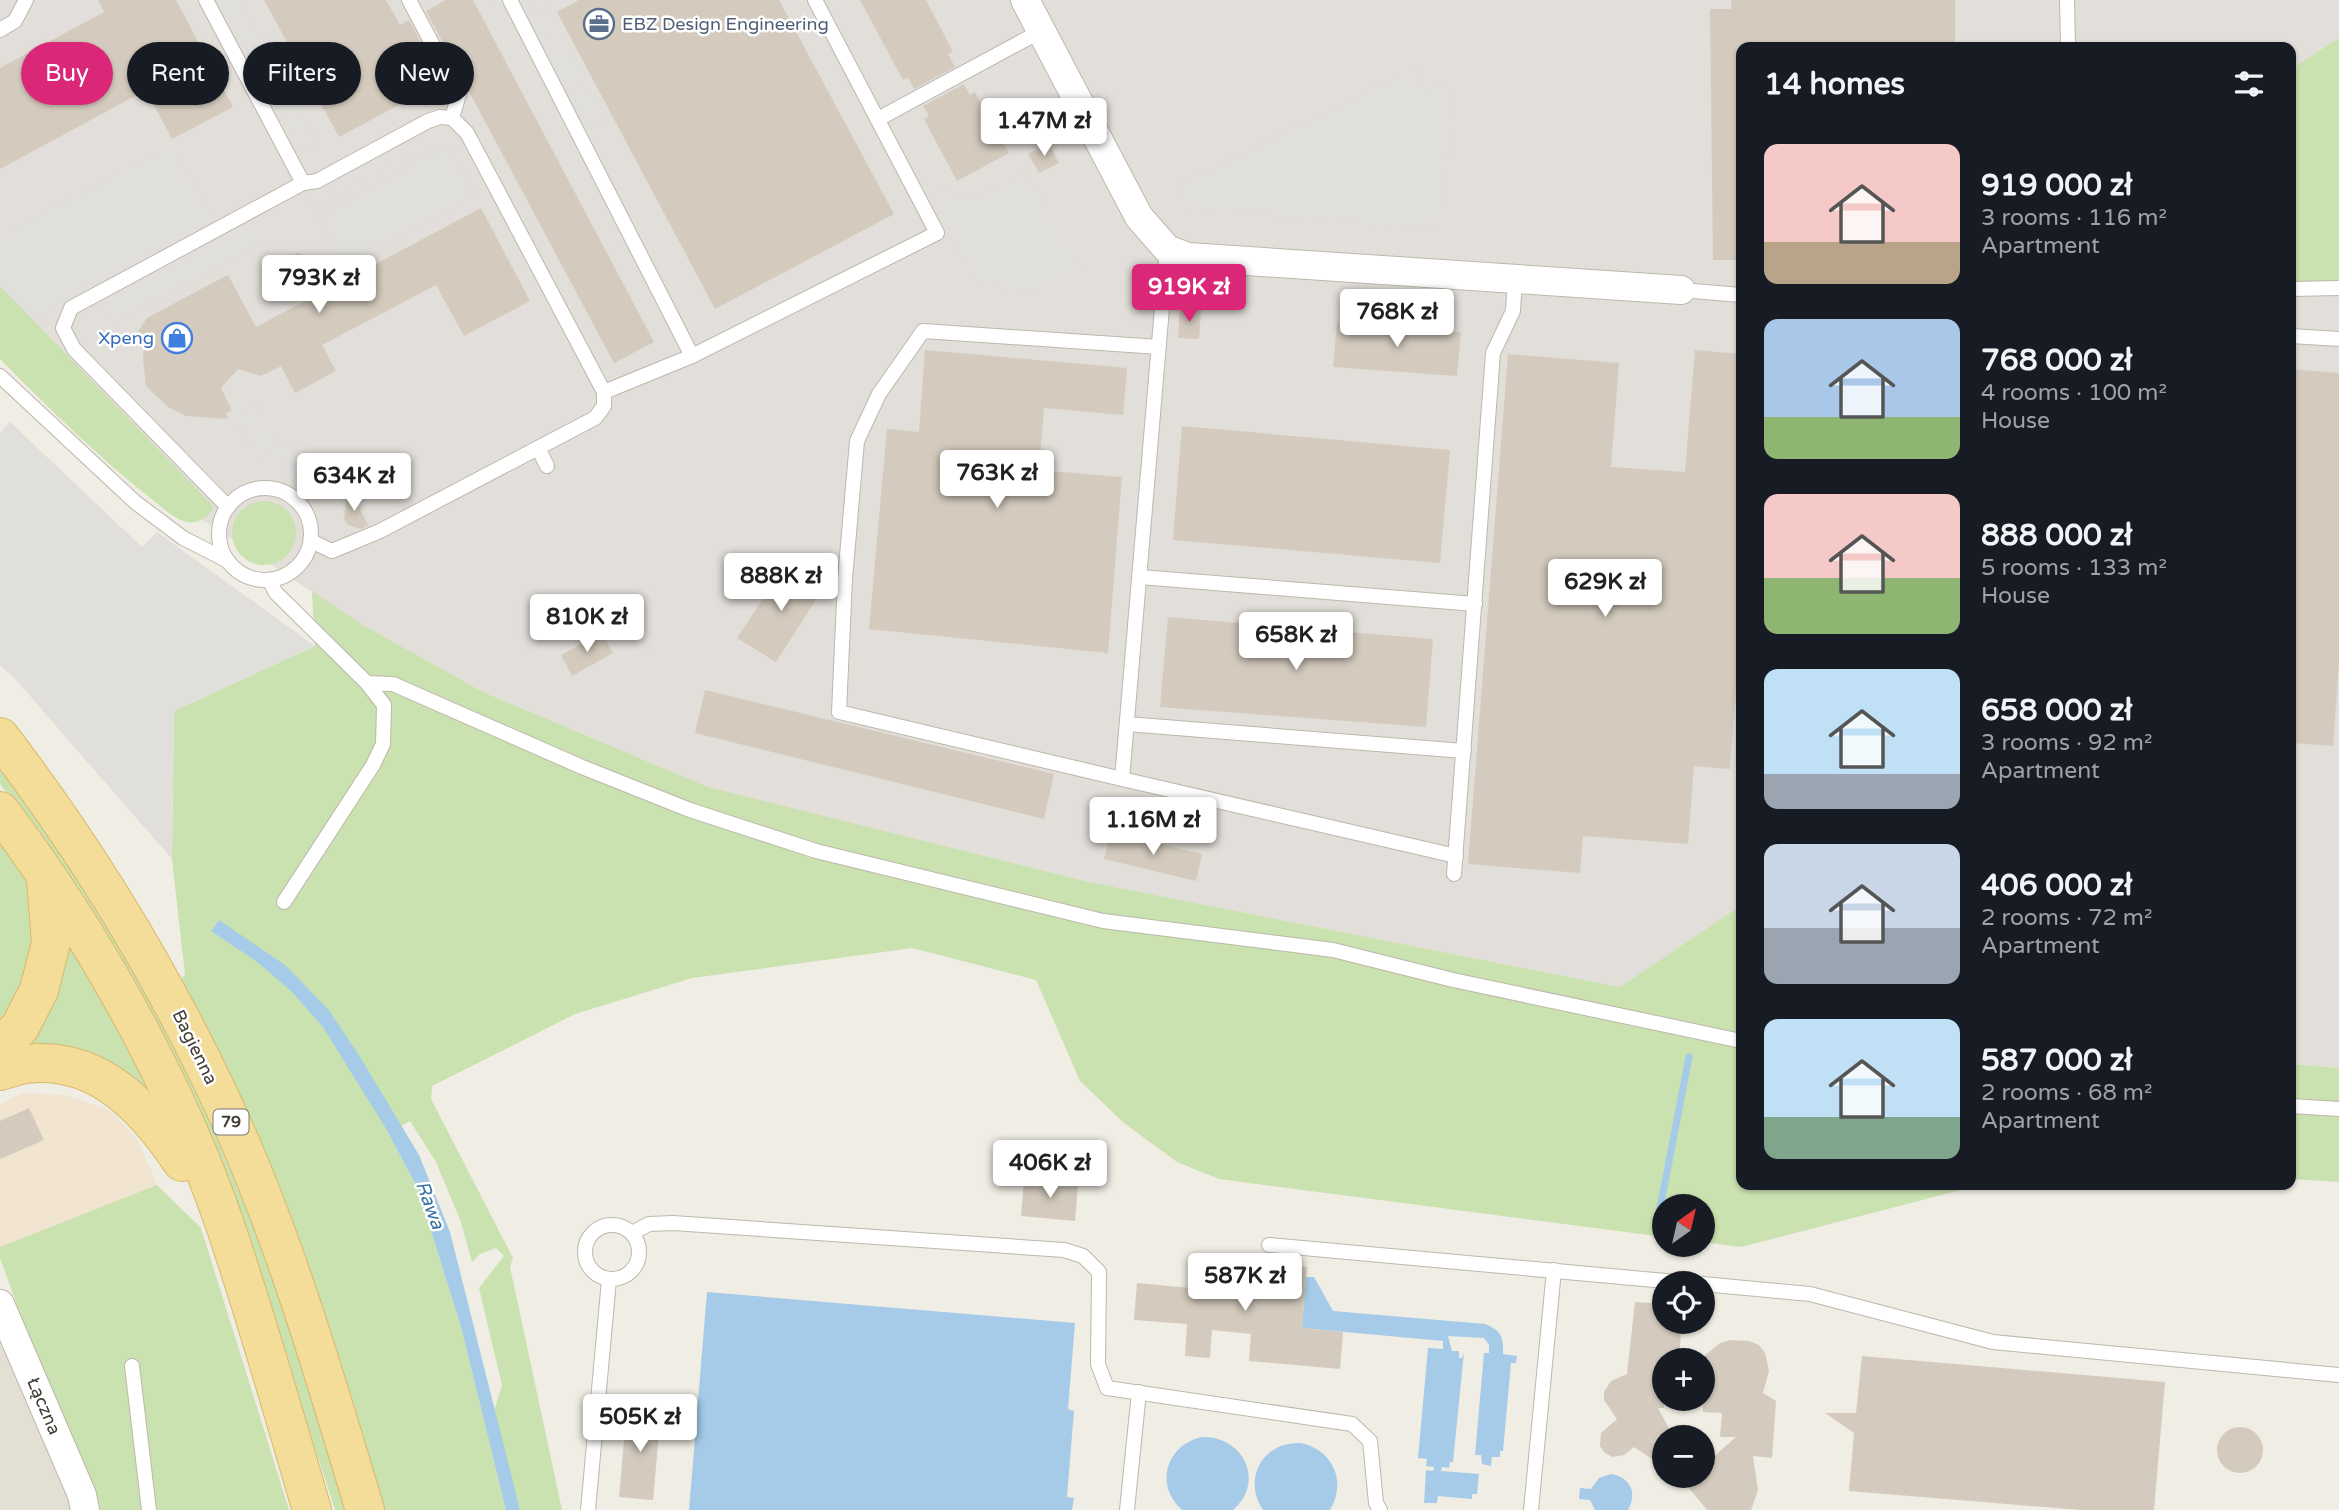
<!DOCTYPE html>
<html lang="en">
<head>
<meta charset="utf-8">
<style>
  :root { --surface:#171b24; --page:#20242c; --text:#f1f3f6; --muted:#9ea1a6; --accent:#db2777 }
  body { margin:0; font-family:"Varela Round",sans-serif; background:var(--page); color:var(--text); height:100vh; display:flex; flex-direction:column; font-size:26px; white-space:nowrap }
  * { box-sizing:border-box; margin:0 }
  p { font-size:23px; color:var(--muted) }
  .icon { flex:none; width:38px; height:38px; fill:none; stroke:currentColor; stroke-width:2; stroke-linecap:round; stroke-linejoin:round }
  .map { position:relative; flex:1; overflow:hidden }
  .sheet { position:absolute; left:1736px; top:42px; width:560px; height:1148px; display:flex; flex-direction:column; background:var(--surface); border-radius:14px; box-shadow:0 2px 5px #0004 }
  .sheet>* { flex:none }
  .hud { position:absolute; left:21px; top:42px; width:665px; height:63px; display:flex; gap:14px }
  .needle { width:46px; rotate:34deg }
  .buttons { position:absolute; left:1652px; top:1194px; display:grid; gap:14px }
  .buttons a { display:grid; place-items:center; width:63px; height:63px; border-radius:50%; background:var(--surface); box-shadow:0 2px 5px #0004; font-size:35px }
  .price { position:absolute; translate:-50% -60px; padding:0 16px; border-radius:7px; background:#fff; color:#222; font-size:23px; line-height:46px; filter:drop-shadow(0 2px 4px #0008) }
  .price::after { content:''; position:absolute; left:50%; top:42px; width:21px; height:16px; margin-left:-10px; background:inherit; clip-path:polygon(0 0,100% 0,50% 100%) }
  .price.selected { background:var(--accent); color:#fff }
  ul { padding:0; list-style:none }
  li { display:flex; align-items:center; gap:21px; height:175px; padding:0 28px }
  li span { display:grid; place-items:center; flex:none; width:196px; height:140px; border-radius:14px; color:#555 }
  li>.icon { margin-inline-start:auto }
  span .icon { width:84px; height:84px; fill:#fffc; stroke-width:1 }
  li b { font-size:30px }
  h2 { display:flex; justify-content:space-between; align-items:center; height:84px; padding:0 28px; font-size:30px }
  .pill { padding:0 24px; border-radius:32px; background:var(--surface); box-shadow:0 2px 5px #0004; font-size:24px; line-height:63px }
  .pill.selected { background:var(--accent); color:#fff }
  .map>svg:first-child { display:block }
</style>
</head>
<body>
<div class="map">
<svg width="2339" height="1510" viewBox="0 0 2339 1510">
  <rect width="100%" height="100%" fill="#f0ede4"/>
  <polygon fill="#e4dfd3" points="0,1337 88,1510 0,1510"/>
  <polygon fill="#f1e4d0" points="22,1093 65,1095 111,1111 139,1142 157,1185 0,1247 0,1104"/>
  <g fill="#e2ded9">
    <polygon points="0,0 2339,0 2339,38 2291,69 2291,47 1741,47 1741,1011 1737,1011 1738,908 1620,987 1089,882 708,787 483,692 363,625 166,496 0,341"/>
    <polygon points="2291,284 2339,284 2339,1068 2291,1064"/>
  </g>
  <g fill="#cae1b0">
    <polygon points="2339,38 2339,284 2291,284 2291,69"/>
    <path d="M0,286L212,505L213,509C207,518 197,524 186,522C175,519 163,508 154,501C99,458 49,408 0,359Z"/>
    <circle cx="264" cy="533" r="32"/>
    <polygon points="312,591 363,625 483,692 708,787 1089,882 1620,987 1739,907 1737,1010 1741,1011 1741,1185 1980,1185 1741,1247 1703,1242 1703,1206 1664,1206 1664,1237 1219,1179 1177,1162 1124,1123 1080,1081 1036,980 912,948 692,978 575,1014 432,1086 431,1099 513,1258 510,1267 562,1510 520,1510 494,1411 502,1385 479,1288 504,1256 496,1248 480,1254 472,1262 461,1222 436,1162 410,1121 388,1133 418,1189 461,1327 506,1510 381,1510 178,981 185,975 172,859 174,711 315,646"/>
    <polygon points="0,762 146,983 251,1209 349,1510 335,1510 257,1269 27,821 0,784"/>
    <polygon points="0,836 28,878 34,963 0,1034"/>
    <polygon points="62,933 109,1009 149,1091 18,1053"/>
    <polygon points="2291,1064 2339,1068 2339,1182 2291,1179"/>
    <polygon points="157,1185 201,1228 289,1510 91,1510 0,1258 0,1247"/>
  </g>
  <g fill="#e1dfdc">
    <polygon points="223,0 239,0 271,56 254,65 218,3"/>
    <polygon points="490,0 531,0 524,4 531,15 548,7 560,31 544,40 549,47 565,39 587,80 571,89 574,94 590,86 608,119 579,135 519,17"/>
    <polygon points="1415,68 1427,90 1445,83 1454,106 1438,231 1187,208 1174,187"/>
    <polygon points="279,74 318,144 302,153 263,83"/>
    <polygon points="420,137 425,147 310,207 305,197"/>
    <polygon points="173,145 224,240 262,221 271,239 111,324 89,286 35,321 0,283 0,235"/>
    <polygon points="448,145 475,196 345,266 318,215"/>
    <polygon points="1028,171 1083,270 1039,292 975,285 936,208 935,191 944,187 963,198 971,198"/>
    <polygon points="257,404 280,448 288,445 325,485 311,499 271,453 257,460 234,415"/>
    <polygon points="10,422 142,547 157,532 315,646 174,711 172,859 16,680 0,665 0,433"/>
  </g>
  <g fill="#a5cbe8">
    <polygon points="219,920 285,965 328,1009 360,1057 419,1155 450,1232 520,1510 506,1510 461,1327 418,1189 385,1127 323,1027 292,992 256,961 211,931"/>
    <path d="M1306,1277H1314L1333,1311L1485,1324C1501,1330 1504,1338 1503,1354L1517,1356L1516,1363H1511L1503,1451H1500V1457H1492L1491,1466L1482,1464L1481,1455H1475L1484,1353H1489V1345L1484,1338L1448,1336L1452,1351H1459V1358H1462L1464,1352L1453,1462H1450L1449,1468L1442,1467L1441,1471L1479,1474L1477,1494H1472V1499L1438,1496L1437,1503H1424L1426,1470L1433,1471L1434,1467L1426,1466L1427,1459L1418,1458L1428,1348L1443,1349V1341L1302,1328Z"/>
    <polygon points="707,1292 1075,1323 1068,1409 1074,1411 1067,1497 1074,1498 1072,1510 689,1510"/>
    <path d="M1202,1437C1243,1436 1266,1481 1233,1510H1182C1154,1485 1166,1445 1202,1437Z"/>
    <path d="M1301,1443C1333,1450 1347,1482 1330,1510H1263C1242,1479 1263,1441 1301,1443Z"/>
    <path d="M1611,1474C1630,1477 1638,1493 1628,1510H1595L1590,1500L1579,1499L1580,1488L1591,1489L1599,1478Z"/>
  </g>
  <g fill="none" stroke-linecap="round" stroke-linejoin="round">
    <polyline stroke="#a5cbe8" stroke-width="7" points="1657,1224 1689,1057"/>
  </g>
  <g fill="#d4cbbe">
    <polygon points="98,0 176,0 233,107 172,139 146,90 0,169 0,68 104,12"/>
    <polygon points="264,0 386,0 400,25 409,20 442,82 339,137"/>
    <polygon points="446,0 473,0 654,342 614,363 426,11"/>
    <polygon points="579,0 779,0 894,214 715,309 557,12"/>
    <polygon points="860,0 926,0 953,52 948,54 955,67 914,89 908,77 903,80"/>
    <polygon points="1731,0 1955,0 1955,47 1741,47 1741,260 1713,260 1710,9 1731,9"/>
    <polygon points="964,84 970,95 975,92 1009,153 957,181 924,119 929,116 923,106"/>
    <polygon points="1049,143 1059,163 1039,173 1028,154"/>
    <polygon points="481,208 530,301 464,336 436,285 322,345 336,371 295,393 281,366 261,376 238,369 221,388 232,411 226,413 228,419 186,416 168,407 146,386 143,358 145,340 134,337 147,318 201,289 228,275 256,327 303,302 282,261 297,253 335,264 344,281"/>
    <polygon points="1180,308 1201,310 1199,339 1178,338"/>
    <polygon points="1337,323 1461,332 1457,376 1333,367"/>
    <polygon points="925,350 1127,368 1123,415 1044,408 1039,470 1122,477 1108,653 869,629 887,429 919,432"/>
    <polygon points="1695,350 1741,354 1741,623 1730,769 1694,766 1688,844 1583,836 1580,873 1468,864 1508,354 1619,363 1611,467 1685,472"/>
    <polygon points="2291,369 2339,373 2339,664 2333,746 2291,743"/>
    <polygon points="1182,426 1450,450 1440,563 1173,540"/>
    <polygon points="348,486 368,525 361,529 348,525 344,519"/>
    <polygon points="786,564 824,587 776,662 737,638"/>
    <polygon points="1168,617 1433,639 1426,727 1160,707"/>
    <polygon points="602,633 613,653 572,676 561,655"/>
    <polygon points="705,690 1054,774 1044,819 695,733"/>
    <polygon points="1111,832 1202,854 1196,881 1104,859"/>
    <polygon points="29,1108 44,1140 0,1159 0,1121"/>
    <polygon points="1024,1180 1078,1184 1075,1221 1021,1216"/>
    <polygon points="1226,1260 1307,1267 1302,1328 1343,1332 1340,1369 1249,1361 1251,1334 1212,1330 1210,1358 1185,1356 1187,1324 1134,1320 1137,1283 1190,1288"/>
    <polygon points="1635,1302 1664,1304 1664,1321 1682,1321 1679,1360 1664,1360 1664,1408 1658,1408 1674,1437 1664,1437 1664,1467 1634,1447 1624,1455 1612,1457 1604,1452 1600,1446 1601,1433 1617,1419 1604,1400 1604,1392 1611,1381 1627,1374"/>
    <polygon points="1730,1340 1749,1341 1759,1345 1765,1353 1769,1371 1763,1393 1776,1401 1772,1458 1753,1456 1758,1490 1751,1510 1707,1510 1684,1482 1692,1475 1703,1475 1703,1466 1736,1437 1720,1437 1722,1413 1703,1412 1703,1357 1720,1343"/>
    <polygon points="1862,1356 2165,1382 2154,1510 2080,1510 1849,1491 1854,1433 1825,1413 1856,1413"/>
    <polygon points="627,1408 661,1411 653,1500 619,1497"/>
    <circle cx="2240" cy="1450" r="23"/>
  </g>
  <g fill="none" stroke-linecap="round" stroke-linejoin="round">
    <g stroke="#beb7ab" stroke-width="16">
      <g id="lane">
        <polyline points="206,0 303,183 71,308 63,328 74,349 228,507"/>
        <polyline points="409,0 459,94 452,118"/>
        <polyline points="510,0 692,356 937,233 815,0"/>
        <polyline points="2067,0 2068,47"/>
        <polyline points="0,30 15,21 26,0"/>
        <polyline points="878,119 1041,31"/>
        <polyline points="303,183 317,181 428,121 440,117 452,118 467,133 604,392 604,406 595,418 380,531 332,551 311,541"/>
        <polyline points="2291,289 2339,288"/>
        <polyline points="1681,290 1741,295"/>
        <polyline points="2291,336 2339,339"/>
        <polyline points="1159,347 923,331 879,394 857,441 845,579 839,712 1122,779 1167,249"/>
        <polyline points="0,376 135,502 183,538 228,561"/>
        <polyline points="604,392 692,356"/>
        <polyline points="538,448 547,466"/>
        <circle cx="265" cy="534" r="46"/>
        <polyline points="1140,577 1475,604"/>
        <polyline points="269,580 276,593 367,683"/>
        <polyline points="1127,724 1464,751"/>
        <polyline points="1122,779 1456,856"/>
        <polyline points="1454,874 1493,353 1513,311 1515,279"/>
        <polyline points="284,902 373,765 383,744 384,705 367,683 393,684 582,767 690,810 816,851 1103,921 1333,950 1453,980 1741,1041"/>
        <polyline points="2291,1106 2339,1109"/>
        <circle cx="612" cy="1252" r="27"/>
        <polyline points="632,1233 649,1224 673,1223 1064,1250 1083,1256 1099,1272 1098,1364 1107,1388 1352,1424 1370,1441 1376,1503 1380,1510"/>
        <polyline points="1269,1245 1688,1283"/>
        <polyline points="1703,1284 1810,1294 1993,1342 2339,1375"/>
        <polyline points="132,1366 149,1510"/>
        <polyline points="588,1510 609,1280"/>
        <polyline points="1127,1510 1139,1392"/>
        <polyline points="1531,1510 1554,1270"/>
      </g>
    </g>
    <g stroke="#beb7ab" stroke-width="30">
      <g id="street">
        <polyline points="1025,0 1139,217 1167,249 1188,257 1681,290"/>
        <polyline points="0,1304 82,1495 85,1510"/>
      </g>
    </g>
    <g stroke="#d7b96b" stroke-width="40">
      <g id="primary">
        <path d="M0,737C94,860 174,993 237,1135C290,1256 327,1384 365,1510"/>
        <path d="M0,811C91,931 176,1082 225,1225C257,1319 284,1415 312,1510"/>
        <polyline points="0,1047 20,1027 39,990 51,943 46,881"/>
        <path d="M0,1071C8,1069 17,1065 26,1064C98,1055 146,1108 182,1162"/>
      </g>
    </g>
    <use href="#lane" stroke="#fff" stroke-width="14"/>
    <use href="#street" stroke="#fff" stroke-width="28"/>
    <use href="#primary" stroke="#f4dc99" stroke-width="38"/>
  </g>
  <defs>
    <g id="office-ring" transform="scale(1.575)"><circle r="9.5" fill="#fff" stroke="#5c6f8a" stroke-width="1.5"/><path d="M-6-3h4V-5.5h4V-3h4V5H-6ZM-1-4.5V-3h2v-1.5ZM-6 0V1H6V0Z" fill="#5c6f8a"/></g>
    <g id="shop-ring" transform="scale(1.575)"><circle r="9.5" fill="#fff" stroke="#3f7fe0" stroke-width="1.5"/><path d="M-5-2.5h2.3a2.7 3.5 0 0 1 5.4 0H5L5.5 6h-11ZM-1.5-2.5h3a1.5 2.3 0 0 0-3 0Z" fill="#3f7fe0"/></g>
  </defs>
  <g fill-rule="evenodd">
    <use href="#office-ring" x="599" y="24"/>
    <use href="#shop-ring" x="177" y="338"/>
  </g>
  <g text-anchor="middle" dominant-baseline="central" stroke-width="5" stroke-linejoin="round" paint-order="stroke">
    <rect fill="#fff" stroke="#7b7772" stroke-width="2" x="213.5" y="1109.5" width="35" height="25" rx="5"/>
    <g font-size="16" font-weight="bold" fill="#423d35">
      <text x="231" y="1122">79</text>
    </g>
    <g font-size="18" fill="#4e5e75" stroke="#fff" text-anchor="start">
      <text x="622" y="24">EBZ Design Engineering</text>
    </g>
    <g font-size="18" fill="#366cbe" stroke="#fff" text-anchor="end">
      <text x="154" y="338">Xpeng</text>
    </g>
    <g font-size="18" fill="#423d35" stroke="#fff">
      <text transform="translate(195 1047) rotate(64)">Bagienna</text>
      <text transform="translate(44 1406) rotate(67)">Łączna</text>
    </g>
    <g font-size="19" font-style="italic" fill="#3973a3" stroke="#fff">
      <text transform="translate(430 1205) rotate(70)">Rawa</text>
    </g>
  </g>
</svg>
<div class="buttons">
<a><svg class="needle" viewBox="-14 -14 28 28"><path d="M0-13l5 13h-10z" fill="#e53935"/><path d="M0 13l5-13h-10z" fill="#9ea1a6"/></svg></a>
<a><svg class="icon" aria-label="locate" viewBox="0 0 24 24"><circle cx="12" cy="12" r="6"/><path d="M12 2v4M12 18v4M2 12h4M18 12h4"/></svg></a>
<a>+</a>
<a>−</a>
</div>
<b class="price" style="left:1044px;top:158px">1.47M zł</b>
<b class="price" style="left:319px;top:315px">793K zł</b>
<b class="price selected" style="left:1189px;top:324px">919K zł</b>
<b class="price" style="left:1397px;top:349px">768K zł</b>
<b class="price" style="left:997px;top:510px">763K zł</b>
<b class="price" style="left:354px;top:513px">634K zł</b>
<b class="price" style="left:781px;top:613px">888K zł</b>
<b class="price" style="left:1605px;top:619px">629K zł</b>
<b class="price" style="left:587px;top:654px">810K zł</b>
<b class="price" style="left:1296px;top:672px">658K zł</b>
<b class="price" style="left:1153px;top:857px">1.16M zł</b>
<b class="price" style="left:1050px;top:1200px">406K zł</b>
<b class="price" style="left:1245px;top:1313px">587K zł</b>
<b class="price" style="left:640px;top:1454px">505K zł</b>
<div class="hud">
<a class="pill selected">Buy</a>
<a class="pill">Rent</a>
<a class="pill">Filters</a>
<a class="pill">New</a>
</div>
<section class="sheet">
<h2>14 homes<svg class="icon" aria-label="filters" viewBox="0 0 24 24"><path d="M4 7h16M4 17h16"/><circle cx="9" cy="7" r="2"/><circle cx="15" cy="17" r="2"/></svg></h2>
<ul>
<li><span style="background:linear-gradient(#f6c9c9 70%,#b9a48a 0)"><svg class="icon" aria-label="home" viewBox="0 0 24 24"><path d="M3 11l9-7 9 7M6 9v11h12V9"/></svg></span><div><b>919 000 zł</b><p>3 rooms · 116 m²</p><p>Apartment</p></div></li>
<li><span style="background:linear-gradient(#a9c7e8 70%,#8fb573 0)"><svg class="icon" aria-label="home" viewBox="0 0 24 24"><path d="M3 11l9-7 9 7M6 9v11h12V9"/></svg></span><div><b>768 000 zł</b><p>4 rooms · 100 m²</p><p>House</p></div></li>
<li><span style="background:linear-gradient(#f6c9c9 60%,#8fb573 0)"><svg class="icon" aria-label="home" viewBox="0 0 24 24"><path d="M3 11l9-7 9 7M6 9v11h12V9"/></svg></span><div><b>888 000 zł</b><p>5 rooms · 133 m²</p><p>House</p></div></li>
<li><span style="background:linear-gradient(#bfe0f5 75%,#9aa5b1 0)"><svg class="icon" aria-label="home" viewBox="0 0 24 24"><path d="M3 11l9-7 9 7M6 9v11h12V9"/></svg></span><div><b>658 000 zł</b><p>3 rooms · 92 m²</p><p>Apartment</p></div></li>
<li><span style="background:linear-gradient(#c9d6e8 60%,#9aa5b1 0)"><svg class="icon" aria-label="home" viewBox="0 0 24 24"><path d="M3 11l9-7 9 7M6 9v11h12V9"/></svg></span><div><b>406 000 zł</b><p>2 rooms · 72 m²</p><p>Apartment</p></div></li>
<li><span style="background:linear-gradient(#bfe0f5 70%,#7fa58c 0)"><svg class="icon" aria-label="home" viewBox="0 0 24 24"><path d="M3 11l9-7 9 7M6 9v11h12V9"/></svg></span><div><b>587 000 zł</b><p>2 rooms · 68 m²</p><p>Apartment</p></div></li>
</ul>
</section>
</div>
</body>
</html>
